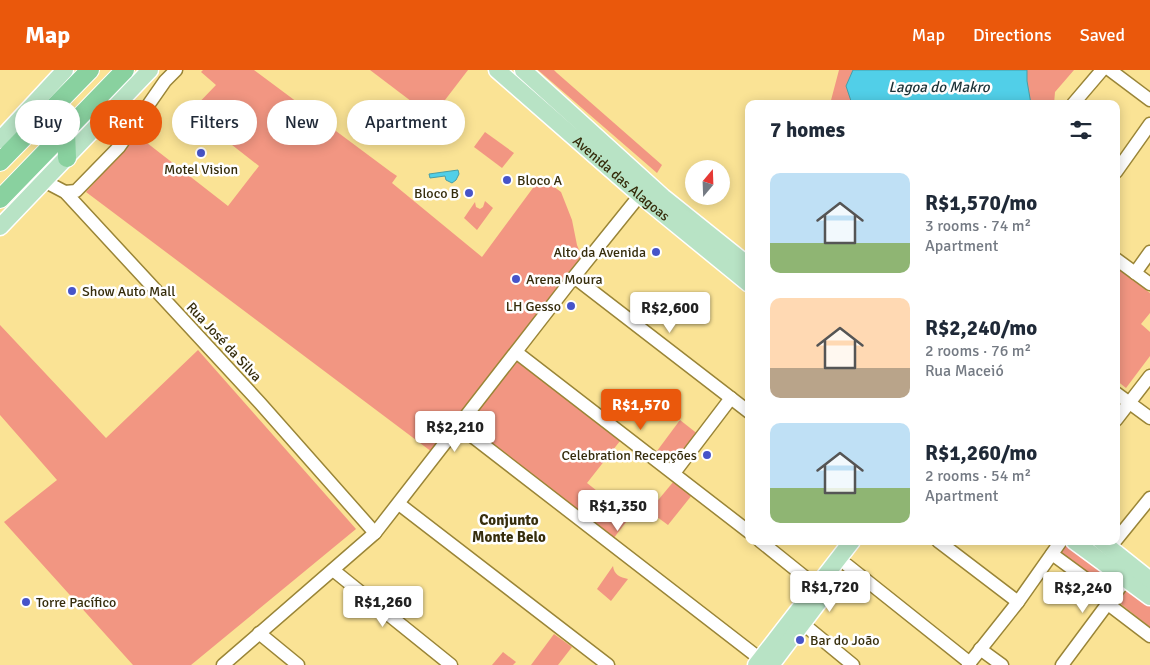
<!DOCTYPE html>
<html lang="en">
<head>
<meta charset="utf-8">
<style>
  :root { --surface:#fff; --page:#f6f6f7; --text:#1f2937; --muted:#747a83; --accent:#ea580c }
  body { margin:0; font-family:Signika,sans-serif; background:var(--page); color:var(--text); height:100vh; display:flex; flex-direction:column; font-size:19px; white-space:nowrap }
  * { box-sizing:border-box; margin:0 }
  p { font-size:16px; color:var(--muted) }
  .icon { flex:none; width:28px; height:28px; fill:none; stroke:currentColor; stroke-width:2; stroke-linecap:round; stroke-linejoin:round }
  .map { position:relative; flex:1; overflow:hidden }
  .drawer { position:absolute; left:745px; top:30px; width:375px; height:445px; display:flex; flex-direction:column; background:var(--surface); border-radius:10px; box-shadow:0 2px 12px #0003 }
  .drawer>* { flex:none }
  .hud { position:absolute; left:15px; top:30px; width:475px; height:45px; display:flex; gap:10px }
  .needle { width:32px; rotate:19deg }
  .fabs { position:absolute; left:685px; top:90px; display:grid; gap:10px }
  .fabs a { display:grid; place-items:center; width:45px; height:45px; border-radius:50%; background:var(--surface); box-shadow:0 2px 12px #0003; font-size:25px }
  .price { position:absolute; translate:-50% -42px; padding:0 11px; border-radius:5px; background:#fff; color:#222; font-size:16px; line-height:32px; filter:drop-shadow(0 1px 2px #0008) }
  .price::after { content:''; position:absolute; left:50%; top:30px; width:15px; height:11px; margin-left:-8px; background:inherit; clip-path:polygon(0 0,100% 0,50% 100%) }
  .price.selected { background:var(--accent); color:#fff }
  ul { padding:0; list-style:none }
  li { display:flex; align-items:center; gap:15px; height:125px; padding:0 25px }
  li span { display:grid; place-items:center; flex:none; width:140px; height:100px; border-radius:10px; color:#555 }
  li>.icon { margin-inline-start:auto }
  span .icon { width:60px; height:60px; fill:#fffc; stroke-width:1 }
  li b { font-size:21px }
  h2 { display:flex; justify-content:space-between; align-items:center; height:60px; padding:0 25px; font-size:21px }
  .chip { padding:0 18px; border-radius:22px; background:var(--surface); box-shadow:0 2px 12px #0003; font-size:18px; line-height:45px }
  .chip.selected { background:var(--accent); color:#fff }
  header { display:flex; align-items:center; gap:30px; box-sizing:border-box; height:70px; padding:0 25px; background:var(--accent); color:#fff }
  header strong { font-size:24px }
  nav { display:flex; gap:28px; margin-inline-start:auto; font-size:18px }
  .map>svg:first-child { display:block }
</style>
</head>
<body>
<header>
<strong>Map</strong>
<nav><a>Map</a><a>Directions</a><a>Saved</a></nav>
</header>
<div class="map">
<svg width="1150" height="595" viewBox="0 0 1150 595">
  <rect width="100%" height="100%" fill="#fae395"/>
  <g fill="#f29682">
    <polygon points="203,0 254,0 391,102 397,106 392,113 482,187 541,107 561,122 572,150 577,175 582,187 432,382 86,122 129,74 142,69 228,136 259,96 190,42 216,15 201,2"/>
    <polygon points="370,0 468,0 432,47"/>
    <polygon points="538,0 554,0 557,3 662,95 657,103"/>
    <polygon points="839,0 1074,0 1055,22 1054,34 830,34"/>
    <polygon points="485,62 514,83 502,98 474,77"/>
    <polygon points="485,131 493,138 477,160 464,148 475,132 476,137 480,139 483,137"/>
    <polygon points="1116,197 1150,223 1150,243 1141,254 1150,262 1150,286 1126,318 1116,310"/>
    <polygon points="0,255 106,368 198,280 356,459 191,595 133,595 4,452 57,410 0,345"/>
    <polygon points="517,291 620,371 587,413 630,447 613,469 466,355"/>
    <polygon points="680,350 699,365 676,395 657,381"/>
    <polygon points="674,411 692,425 668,455 649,441"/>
    <polygon points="1066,473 1118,513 1110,523 1058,483"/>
    <path d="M613,496C614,505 620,507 628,509L611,531L597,519Z"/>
    <polygon points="1128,516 1150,534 1150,557 1122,535 1118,528"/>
    <polygon points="554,564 572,577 558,595 531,595"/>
    <polygon points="503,582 516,592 513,595 492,595"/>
  </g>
  <g fill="#51cfe8" stroke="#499ea6">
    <polygon points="853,0 1027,0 1027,11 1031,34 852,34 846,16"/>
    <polygon points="458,100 459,104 456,110 452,113 446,110 445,106 430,108 429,104"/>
  </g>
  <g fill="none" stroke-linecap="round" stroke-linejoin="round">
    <g stroke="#9a8537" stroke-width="15">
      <g id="minor">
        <polyline points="1110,0 1150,30"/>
        <polyline points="1073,34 1102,0"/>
        <polyline points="1116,102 1150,54"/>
        <polyline points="44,111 65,122 260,333 375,463"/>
        <polyline points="65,122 76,121 119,77 165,11 176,0"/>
        <polyline points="1116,189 1150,214"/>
        <polyline points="1135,203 1150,182"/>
        <polyline points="574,207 749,342"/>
        <polyline points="516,282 749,462"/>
        <polyline points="1116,323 1150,348"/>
        <polyline points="1116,350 1150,306"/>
        <polyline points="459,356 768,595"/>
        <polyline points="674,403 731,328"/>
        <polyline points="399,434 608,595"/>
        <polyline points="1116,470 1150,428"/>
        <polyline points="760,471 816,516"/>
        <polyline points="938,471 1018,532"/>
        <polyline points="1052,484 1112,528"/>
        <polyline points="847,495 970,593"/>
        <polyline points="333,500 451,595"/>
        <polyline points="1108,534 1150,566"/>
        <polyline points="802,553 853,595"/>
        <polyline points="259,563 298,595"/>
        <polyline points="980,579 1002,595"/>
        <polyline points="223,595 375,463 574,207 640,125"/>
        <polyline points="968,595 1018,532 1061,471"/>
        <polyline points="1062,595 1126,509"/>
      </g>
    </g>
    <g stroke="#fff" stroke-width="19">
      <g id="major">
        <path id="s1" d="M497,0L640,125L749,214"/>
        <polyline points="523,0 663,127 749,196"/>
        <polyline points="0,70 65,0"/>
        <polyline points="0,157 150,0"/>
        <polyline points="1074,471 1150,527"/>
        <polyline points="1101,471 1150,510"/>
        <polyline points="756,595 852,471"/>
        <polyline points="771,595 830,517"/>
      </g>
    </g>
    <g stroke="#fff" stroke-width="20">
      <g id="highway">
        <polyline points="66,61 67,88"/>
        <polyline points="0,92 90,0"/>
        <polyline points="0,129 125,0"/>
      </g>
    </g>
    <use href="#minor" stroke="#fff" stroke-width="12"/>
    <use href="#major" stroke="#b8e3c5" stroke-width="16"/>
    <use href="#highway" stroke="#89d19f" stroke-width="18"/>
  </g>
  <g fill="#4754c9" stroke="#fff" stroke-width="2">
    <circle cx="201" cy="83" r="5"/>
    <circle cx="507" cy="110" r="5"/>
    <circle cx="469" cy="123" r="5"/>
    <circle cx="656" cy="182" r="5"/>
    <circle cx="516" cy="209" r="5"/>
    <circle cx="72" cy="221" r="5"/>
    <circle cx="571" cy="236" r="5"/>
    <circle cx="707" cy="385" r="5"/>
    <circle cx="26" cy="532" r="5"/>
    <circle cx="800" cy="570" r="5"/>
  </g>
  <g text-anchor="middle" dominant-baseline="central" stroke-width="5" stroke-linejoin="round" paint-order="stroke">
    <g font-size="14" fill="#362d0c" stroke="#fff" text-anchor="start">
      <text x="201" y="99" text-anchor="middle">Motel Vision</text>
      <text x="517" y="110">Bloco A</text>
      <text x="459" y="123" text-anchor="end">Bloco B</text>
      <text x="646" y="182" text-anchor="end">Alto da Avenida</text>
      <text x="526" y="209">Arena Moura</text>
      <text x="82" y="221">Show Auto Mall</text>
      <text x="561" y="236" text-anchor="end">LH Gesso</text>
      <text x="697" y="385" text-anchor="end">Celebration Recepções</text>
      <text x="36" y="532">Torre Pacífico</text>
      <text x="810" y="570">Bar do João</text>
    </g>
    <g font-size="14" fill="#362d0c" stroke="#fff">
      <text stroke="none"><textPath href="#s1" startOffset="165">Avenida das Alagoas</textPath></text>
      <text transform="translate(224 272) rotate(47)">Rua José da Silva</text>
    </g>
    <g font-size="15" font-style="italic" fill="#1c3136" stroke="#fff">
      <text x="939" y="17">Lagoa do Makro</text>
    </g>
    <g font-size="15" font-weight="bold" fill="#362d0c" stroke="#fff">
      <text x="509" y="450">Conjunto<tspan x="509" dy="17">Monte Belo</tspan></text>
    </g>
  </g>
</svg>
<div class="fabs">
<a><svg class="needle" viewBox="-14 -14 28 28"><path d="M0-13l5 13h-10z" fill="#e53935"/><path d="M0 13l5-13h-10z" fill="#747a83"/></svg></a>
</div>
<b class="price" style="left:670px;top:264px">R$2,600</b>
<b class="price selected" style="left:641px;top:361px">R$1,570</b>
<b class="price" style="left:455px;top:383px">R$2,210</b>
<b class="price" style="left:618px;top:462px">R$1,350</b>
<b class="price" style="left:830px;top:543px">R$1,720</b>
<b class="price" style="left:1083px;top:544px">R$2,240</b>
<b class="price" style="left:383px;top:558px">R$1,260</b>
<div class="hud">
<a class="chip">Buy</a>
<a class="chip selected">Rent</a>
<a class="chip">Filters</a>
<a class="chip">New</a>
<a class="chip">Apartment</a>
</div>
<section class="drawer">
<h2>7 homes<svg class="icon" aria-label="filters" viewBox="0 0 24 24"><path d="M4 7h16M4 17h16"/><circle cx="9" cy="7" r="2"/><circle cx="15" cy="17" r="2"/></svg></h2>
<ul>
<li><span style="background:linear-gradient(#bfe0f5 70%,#8fb573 0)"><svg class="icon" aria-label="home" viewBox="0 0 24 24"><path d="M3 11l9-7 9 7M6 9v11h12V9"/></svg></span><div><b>R$1,570/mo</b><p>3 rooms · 74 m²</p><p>Apartment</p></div></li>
<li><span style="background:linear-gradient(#ffd9b3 70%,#b9a48a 0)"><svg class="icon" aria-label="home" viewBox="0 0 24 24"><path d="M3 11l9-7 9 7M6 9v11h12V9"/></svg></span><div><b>R$2,240/mo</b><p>2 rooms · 76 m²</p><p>Rua Maceió</p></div></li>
<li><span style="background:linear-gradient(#bfe0f5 65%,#8fb573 0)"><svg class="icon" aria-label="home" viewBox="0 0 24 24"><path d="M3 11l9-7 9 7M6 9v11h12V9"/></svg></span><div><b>R$1,260/mo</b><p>2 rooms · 54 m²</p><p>Apartment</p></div></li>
</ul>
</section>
</div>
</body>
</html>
